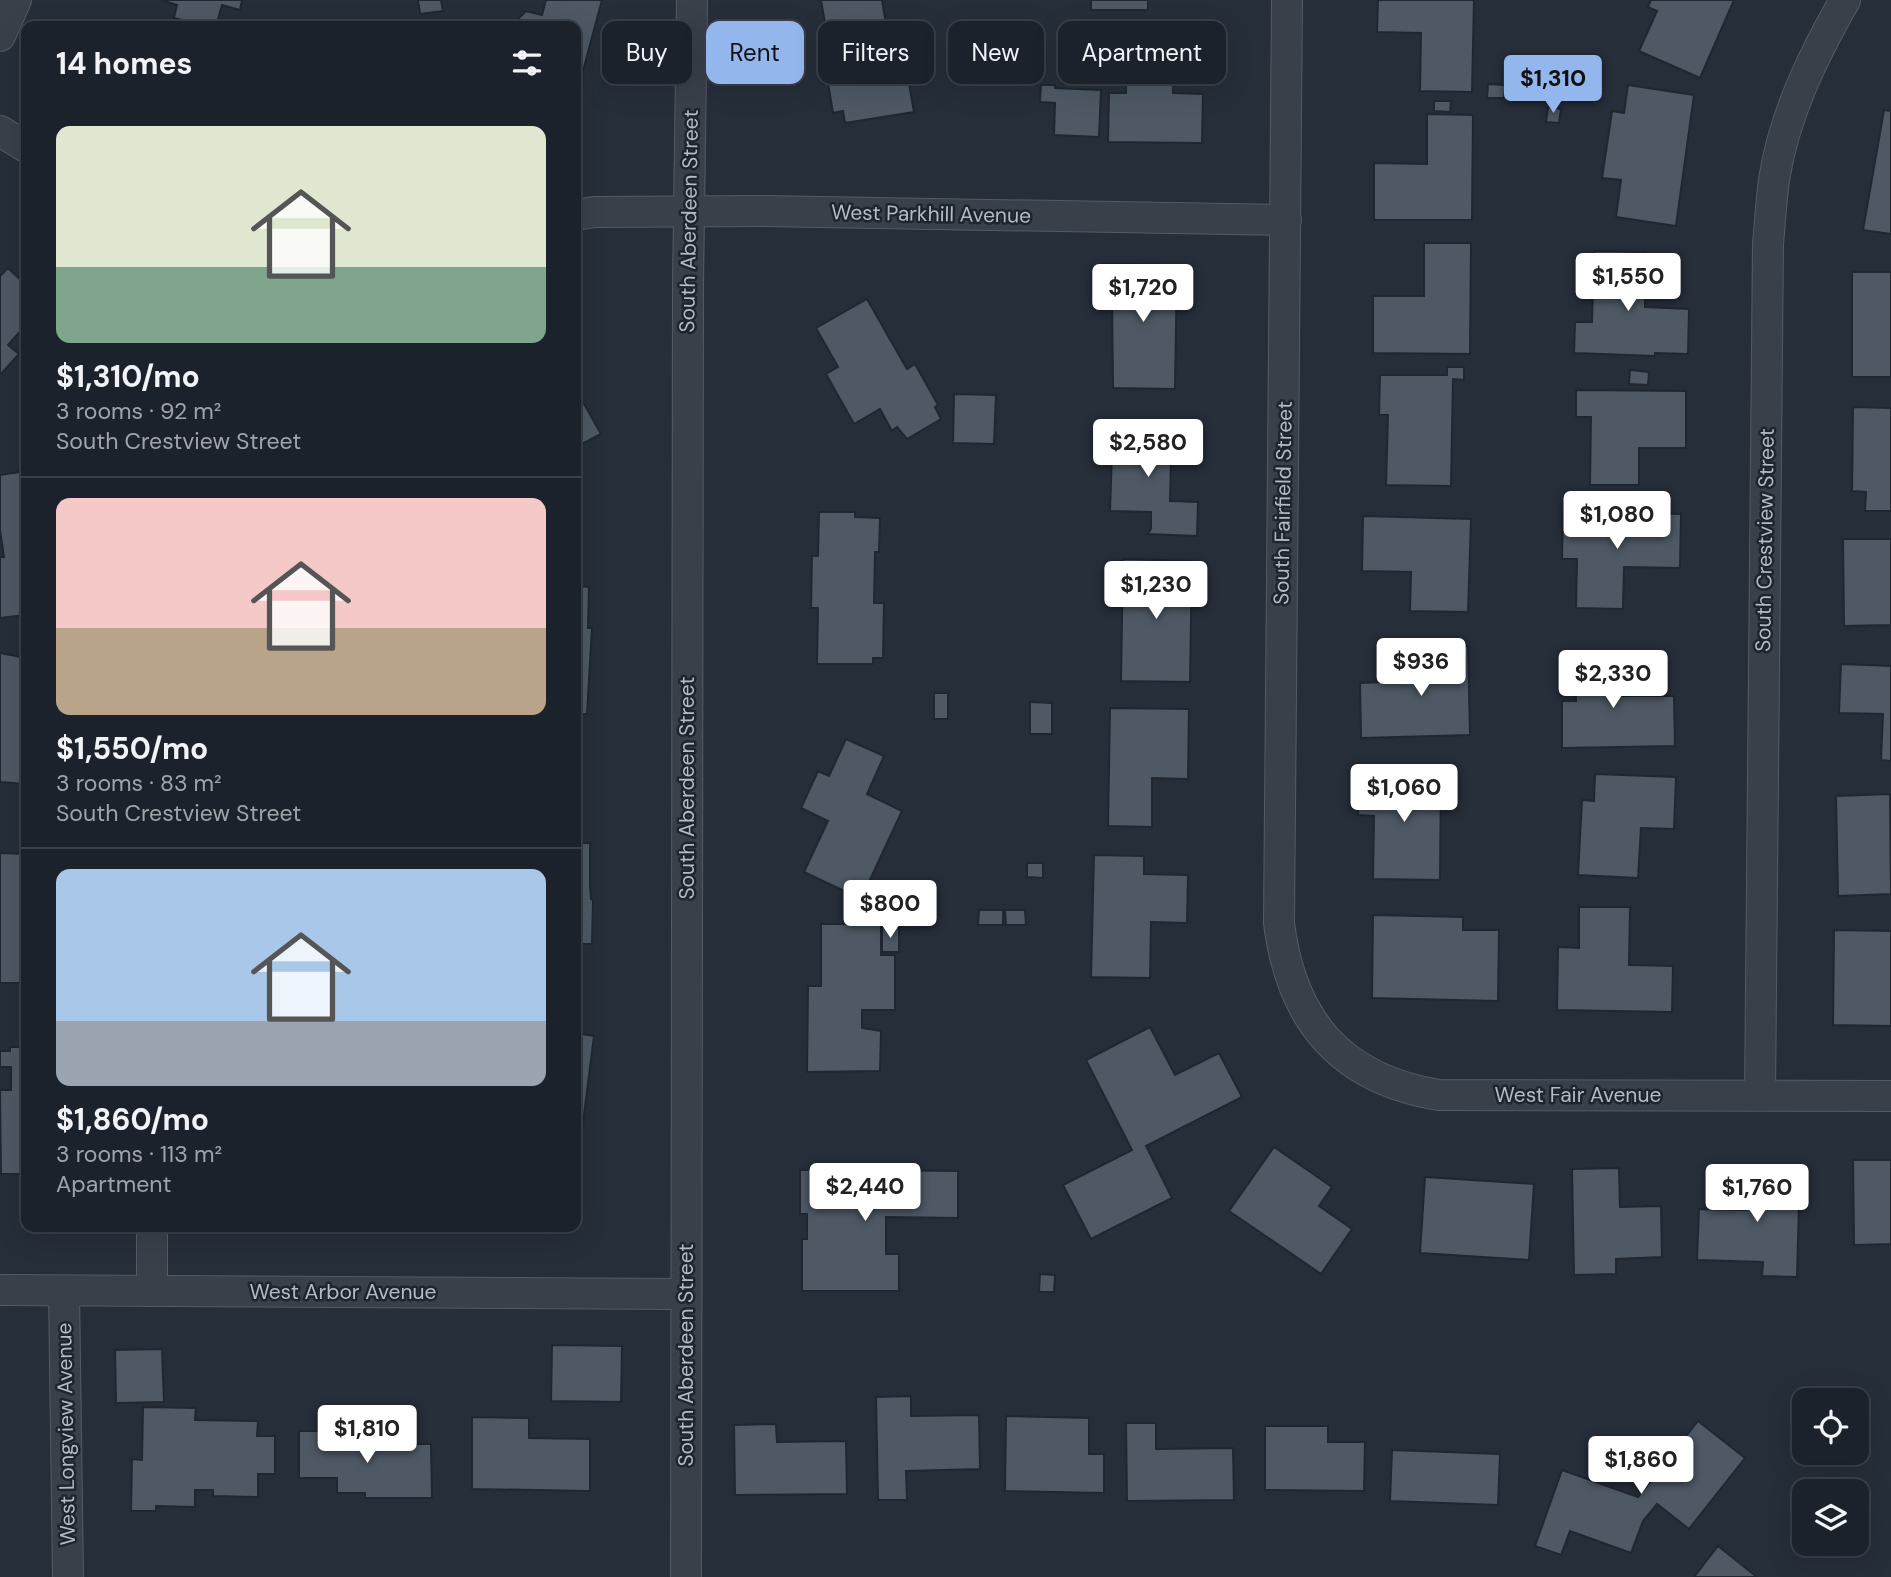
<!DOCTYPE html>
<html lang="en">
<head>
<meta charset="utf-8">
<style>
  :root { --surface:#1c222c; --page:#252a34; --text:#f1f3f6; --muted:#a0a4a9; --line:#3a3f48; --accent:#93b6ed }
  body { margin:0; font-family:"DM Sans",sans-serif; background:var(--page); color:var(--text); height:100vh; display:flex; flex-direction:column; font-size:26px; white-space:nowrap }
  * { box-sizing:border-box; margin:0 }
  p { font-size:23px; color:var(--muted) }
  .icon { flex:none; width:38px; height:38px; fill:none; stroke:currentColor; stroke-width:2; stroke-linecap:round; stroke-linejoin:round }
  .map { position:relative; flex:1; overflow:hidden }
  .details { position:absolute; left:21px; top:21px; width:560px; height:1211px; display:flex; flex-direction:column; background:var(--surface); border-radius:14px; box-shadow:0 7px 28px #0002,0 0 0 2px var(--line) }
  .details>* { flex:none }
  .hud { position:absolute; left:602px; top:21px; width:665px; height:63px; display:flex; gap:14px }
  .tools { position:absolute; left:1792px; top:1388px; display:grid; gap:14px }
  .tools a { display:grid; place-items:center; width:77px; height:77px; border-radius:14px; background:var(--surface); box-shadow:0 7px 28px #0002,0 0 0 2px var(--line); font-size:35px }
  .price { position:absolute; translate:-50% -60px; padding:0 16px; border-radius:7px; background:#fff; color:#222; font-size:23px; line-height:46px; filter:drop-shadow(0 2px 4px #0008) }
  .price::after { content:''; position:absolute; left:50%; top:42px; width:21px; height:16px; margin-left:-10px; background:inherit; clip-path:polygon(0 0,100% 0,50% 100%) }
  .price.active { background:var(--accent); color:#111 }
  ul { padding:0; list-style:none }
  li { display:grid; align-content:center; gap:14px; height:371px; padding:0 35px }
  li+li { border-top:2px solid var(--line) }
  li span { display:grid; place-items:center; height:217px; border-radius:14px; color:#555 }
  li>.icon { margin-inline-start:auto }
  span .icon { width:126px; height:126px; fill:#fffc; stroke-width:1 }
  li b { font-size:30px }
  h2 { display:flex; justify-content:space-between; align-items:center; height:84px; padding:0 35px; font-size:30px }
  .pill { padding:0 24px; border-radius:14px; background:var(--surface); box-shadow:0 7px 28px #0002,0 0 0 2px var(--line); font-size:24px; line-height:63px }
  .pill.active { background:var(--accent); color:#111 }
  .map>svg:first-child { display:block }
</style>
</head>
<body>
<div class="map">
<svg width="1891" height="1577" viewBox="0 0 1891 1577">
  <rect width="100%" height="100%" fill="#262e3a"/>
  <g fill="#4e5965" stroke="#202731" stroke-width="2">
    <polygon points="161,0 242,0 240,10 222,5 216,26 206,26 174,18 177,5"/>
    <polygon points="418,0 441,0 443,11 420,14"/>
    <polygon points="546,0 602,0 579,86 576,86 576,26 515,26 518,19 526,11 542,15"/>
    <polygon points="821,0 882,0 892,61 895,60 899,80 908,78 914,112 845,123 843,111 833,113 825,65 832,63"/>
    <rect x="1091" y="0" width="57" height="10"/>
    <polygon points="1378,0 1474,0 1472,92 1420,91 1421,33 1377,32"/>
    <polygon points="1651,0 1734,0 1700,78 1639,51 1657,11 1648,7"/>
    <polygon points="1127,45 1174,45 1173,93 1203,94 1202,143 1108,142 1109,93 1126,93"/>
    <polygon points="1488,84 1505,85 1504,98 1487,98"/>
    <polygon points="1041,85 1055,85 1055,88 1101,90 1099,137 1054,135 1055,103 1040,102"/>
    <polygon points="1628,85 1694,95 1676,226 1616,217 1621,180 1602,178 1612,111 1624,113"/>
    <polygon points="1434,101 1451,101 1450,112 1434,111"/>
    <polygon points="1548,107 1561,109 1559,123 1546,122"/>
    <polygon points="1884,110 1891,111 1891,234 1863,230"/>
    <polygon points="1427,114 1473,115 1472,220 1374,220 1374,163 1427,164"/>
    <polygon points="1424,243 1471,243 1470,354 1373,353 1373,296 1424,296"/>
    <polygon points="1594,251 1646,252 1645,307 1689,309 1688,354 1655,353 1655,356 1574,353 1575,322 1592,322"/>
    <polygon points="1101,264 1177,265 1175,389 1113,388 1112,296 1101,296"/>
    <polygon points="8,268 26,285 26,325 8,345 19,354 0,375 0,276"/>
    <rect x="1852" y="272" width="39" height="105"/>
    <polygon points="867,299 907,369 915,364 938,405 935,407 941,419 907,439 897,427 892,431 880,409 854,424 826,374 838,367 816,328"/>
    <polygon points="1447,367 1464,367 1464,380 1453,379 1451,486 1386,485 1388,415 1379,415 1380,375 1447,375"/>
    <polygon points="1630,370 1649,372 1648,385 1629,384"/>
    <polygon points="1576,390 1686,391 1686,448 1639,448 1639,485 1590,485 1591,417 1576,417"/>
    <polygon points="954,394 996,395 994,444 953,443"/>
    <polygon points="579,395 601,434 576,447 576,397"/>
    <polygon points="1853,407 1891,408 1891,511 1865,511 1866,492 1852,491"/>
    <polygon points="1113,423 1172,425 1170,501 1198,502 1197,536 1148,534 1151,529 1151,512 1110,511"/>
    <polygon points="26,471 26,621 25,621 24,615 0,618 0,557 4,557 0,530 0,475"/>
    <polygon points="819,512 855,512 855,517 880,518 879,552 875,552 874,603 884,603 883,658 873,658 873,664 817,664 818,608 811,608 812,556 818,556"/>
    <polygon points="1563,512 1681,514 1680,568 1624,567 1623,609 1576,608 1577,559 1562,559"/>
    <polygon points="1363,516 1471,519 1468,612 1410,611 1411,572 1362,571"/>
    <polygon points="1843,539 1891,539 1891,625 1844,626"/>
    <polygon points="1123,559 1192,561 1190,682 1121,681"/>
    <polygon points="576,586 589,587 588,628 592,628 587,714 576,714"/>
    <polygon points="1468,646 1470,735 1361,738 1360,683 1412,681 1411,648"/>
    <polygon points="0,653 26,658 26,784 0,782"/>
    <polygon points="1575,654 1621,654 1621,696 1674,696 1675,746 1562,748 1562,701 1576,701"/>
    <polygon points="1841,664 1891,666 1891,761 1881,760 1883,714 1839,713"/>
    <rect x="934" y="693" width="14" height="26"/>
    <polygon points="1030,702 1052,703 1052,734 1030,734"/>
    <polygon points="1110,708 1189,709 1188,779 1152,778 1152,827 1108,826"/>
    <polygon points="846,739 884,756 867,794 902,811 861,899 804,872 828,821 801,808 818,771 829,776"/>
    <polygon points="1359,774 1441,775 1440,880 1373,879 1374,816 1358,815"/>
    <polygon points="1595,774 1676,777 1674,829 1641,828 1638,878 1578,875 1582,800 1594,801"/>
    <polygon points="1890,794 1891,894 1838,896 1836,796"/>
    <polygon points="576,843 590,843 590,885 591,899 593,900 592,944 576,944"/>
    <polygon points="0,853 26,854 26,983 0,983"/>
    <polygon points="1094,855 1144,856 1144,874 1188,875 1187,923 1151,922 1150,978 1091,977"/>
    <polygon points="1027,863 1043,863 1043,878 1027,877"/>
    <polygon points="1579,907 1630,907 1629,965 1673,966 1672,1012 1557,1010 1558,947 1579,948"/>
    <polygon points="979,910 1003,910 1003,925 978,925"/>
    <polygon points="1005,910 1025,910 1026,925 1006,925"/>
    <polygon points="1373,915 1463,917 1463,930 1499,930 1498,1001 1372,998"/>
    <polygon points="821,924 881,924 881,955 895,955 895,1010 862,1010 862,1028 881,1031 880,1071 807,1072 808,986 821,986"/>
    <rect x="882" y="927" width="17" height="25"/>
    <polygon points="1834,930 1891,931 1891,1026 1833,1025"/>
    <polygon points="1150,1027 1175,1075 1219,1053 1242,1097 1146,1146 1172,1198 1091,1239 1063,1185 1132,1150 1086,1060"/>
    <polygon points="576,1033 594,1036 576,1178"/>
    <polygon points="10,1047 26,1047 26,1174 1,1174 0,1090 11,1090 11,1067 0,1067 0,1051 10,1051"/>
    <polygon points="1274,1147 1332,1187 1319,1206 1352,1229 1321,1274 1229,1211"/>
    <polygon points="1853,1160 1891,1160 1891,1244 1854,1245"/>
    <polygon points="1746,1167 1800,1168 1797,1277 1762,1276 1763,1262 1697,1260 1699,1209 1745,1210"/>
    <polygon points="1619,1168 1620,1207 1661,1206 1662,1257 1616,1259 1616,1274 1574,1275 1572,1169"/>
    <polygon points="800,1170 827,1170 827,1173 859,1173 859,1170 958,1171 958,1218 886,1217 886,1254 899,1254 899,1291 802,1291 802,1239 807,1239 807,1214 800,1214"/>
    <polygon points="1425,1177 1534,1184 1529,1260 1420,1253"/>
    <polygon points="1040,1274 1055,1275 1054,1292 1039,1292"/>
    <polygon points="552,1345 622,1346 621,1402 551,1401"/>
    <polygon points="162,1349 164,1402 116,1403 115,1350"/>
    <polygon points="911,1396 911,1416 979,1415 980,1469 906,1471 907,1500 878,1500 876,1397"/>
    <polygon points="143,1407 196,1408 195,1420 258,1421 257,1436 275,1436 275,1474 258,1474 258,1497 213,1496 213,1490 195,1490 195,1507 156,1506 156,1511 131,1511 132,1459 142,1460"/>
    <polygon points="1006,1416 1089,1418 1089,1454 1104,1454 1104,1493 1005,1491"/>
    <polygon points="472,1417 529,1418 529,1438 590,1439 590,1491 472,1489"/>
    <polygon points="1698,1421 1745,1458 1689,1529 1657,1504 1643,1521 1631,1553 1570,1531 1561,1555 1535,1546 1562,1470 1638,1497"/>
    <polygon points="1126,1423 1156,1423 1156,1449 1233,1448 1234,1500 1127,1501"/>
    <polygon points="776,1424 777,1442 846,1441 847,1494 735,1495 734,1425"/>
    <polygon points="1265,1426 1328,1426 1328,1442 1365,1442 1364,1491 1265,1490"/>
    <polygon points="299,1431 366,1431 366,1444 431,1444 432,1498 365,1498 365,1493 337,1493 337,1478 299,1478"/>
    <polygon points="1392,1450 1500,1454 1498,1505 1390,1501"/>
    <polygon points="1718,1546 1757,1577 1694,1577"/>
  </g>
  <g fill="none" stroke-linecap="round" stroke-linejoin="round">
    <g stroke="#545b65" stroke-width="32">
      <g id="minor">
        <path d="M1287,0L1279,923C1291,1020 1340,1079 1439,1095L1891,1096"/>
        <polyline points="0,36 16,0"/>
        <polyline points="0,131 26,147"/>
        <polyline points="576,215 594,212 764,211 1286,220"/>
        <path d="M1760,1095L1768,244C1770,223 1771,201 1774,180C1784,115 1813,56 1845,0"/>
        <polyline points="0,1290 686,1294"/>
        <polyline points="64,1291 68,1577"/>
        <polyline points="152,1291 152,1227"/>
        <polyline points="686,1577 688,284 692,0"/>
      </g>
    </g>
    <use href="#minor" stroke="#39404a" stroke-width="30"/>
  </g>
  <g text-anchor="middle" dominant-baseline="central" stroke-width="5" stroke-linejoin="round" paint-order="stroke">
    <g font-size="21" fill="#b5bbc6" stroke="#1e252f">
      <text transform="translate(931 214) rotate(1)">West Parkhill Avenue</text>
      <text transform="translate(689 221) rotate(-89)">South Aberdeen Street</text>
      <text transform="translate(1283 503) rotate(-89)">South Fairfield Street</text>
      <text transform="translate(1765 540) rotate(-89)">South Crestview Street</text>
      <text transform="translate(687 788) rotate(-90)">South Aberdeen Street</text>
      <text x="1578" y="1095">West Fair Avenue</text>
      <text x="343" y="1292">West Arbor Avenue</text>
      <text transform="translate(686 1355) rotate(-90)">South Aberdeen Street</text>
      <text transform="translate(66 1434) rotate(-91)">West Longview Avenue</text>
    </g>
  </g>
</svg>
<div class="tools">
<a><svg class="icon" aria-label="locate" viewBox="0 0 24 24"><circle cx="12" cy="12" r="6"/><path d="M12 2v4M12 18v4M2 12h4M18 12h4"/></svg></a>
<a><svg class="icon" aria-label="layers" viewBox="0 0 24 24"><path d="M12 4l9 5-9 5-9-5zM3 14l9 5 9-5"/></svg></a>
</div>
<b class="price active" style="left:1553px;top:115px">$1,310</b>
<b class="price" style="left:1628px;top:313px">$1,550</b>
<b class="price" style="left:1143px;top:324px">$1,720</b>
<b class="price" style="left:1148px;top:479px">$2,580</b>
<b class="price" style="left:1617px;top:551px">$1,080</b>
<b class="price" style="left:1156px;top:621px">$1,230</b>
<b class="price" style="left:1421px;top:698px">$936</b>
<b class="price" style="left:1613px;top:710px">$2,330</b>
<b class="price" style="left:1404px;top:824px">$1,060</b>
<b class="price" style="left:890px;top:940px">$800</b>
<b class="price" style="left:865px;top:1223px">$2,440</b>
<b class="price" style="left:1757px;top:1224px">$1,760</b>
<b class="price" style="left:367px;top:1465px">$1,810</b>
<b class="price" style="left:1641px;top:1496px">$1,860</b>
<div class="hud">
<a class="pill">Buy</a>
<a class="pill active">Rent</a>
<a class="pill">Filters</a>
<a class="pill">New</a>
<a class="pill">Apartment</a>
</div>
<section class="details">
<h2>14 homes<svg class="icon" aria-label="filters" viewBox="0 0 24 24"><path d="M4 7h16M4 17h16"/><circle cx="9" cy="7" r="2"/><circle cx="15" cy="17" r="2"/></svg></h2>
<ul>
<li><span style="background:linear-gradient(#dfe7d0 65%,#7fa58c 0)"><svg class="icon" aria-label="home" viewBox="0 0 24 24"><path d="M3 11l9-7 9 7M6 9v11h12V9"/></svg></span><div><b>$1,310/mo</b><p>3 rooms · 92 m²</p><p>South Crestview Street</p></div></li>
<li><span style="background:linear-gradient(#f6c9c9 60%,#b9a48a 0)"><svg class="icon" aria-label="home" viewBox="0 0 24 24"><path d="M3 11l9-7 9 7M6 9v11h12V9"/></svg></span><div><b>$1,550/mo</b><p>3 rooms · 83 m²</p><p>South Crestview Street</p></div></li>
<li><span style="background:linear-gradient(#a9c7e8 70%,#9aa5b1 0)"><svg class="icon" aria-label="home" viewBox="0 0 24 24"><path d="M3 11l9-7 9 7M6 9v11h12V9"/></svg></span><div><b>$1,860/mo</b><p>3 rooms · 113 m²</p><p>Apartment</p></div></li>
</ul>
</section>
</div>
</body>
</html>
